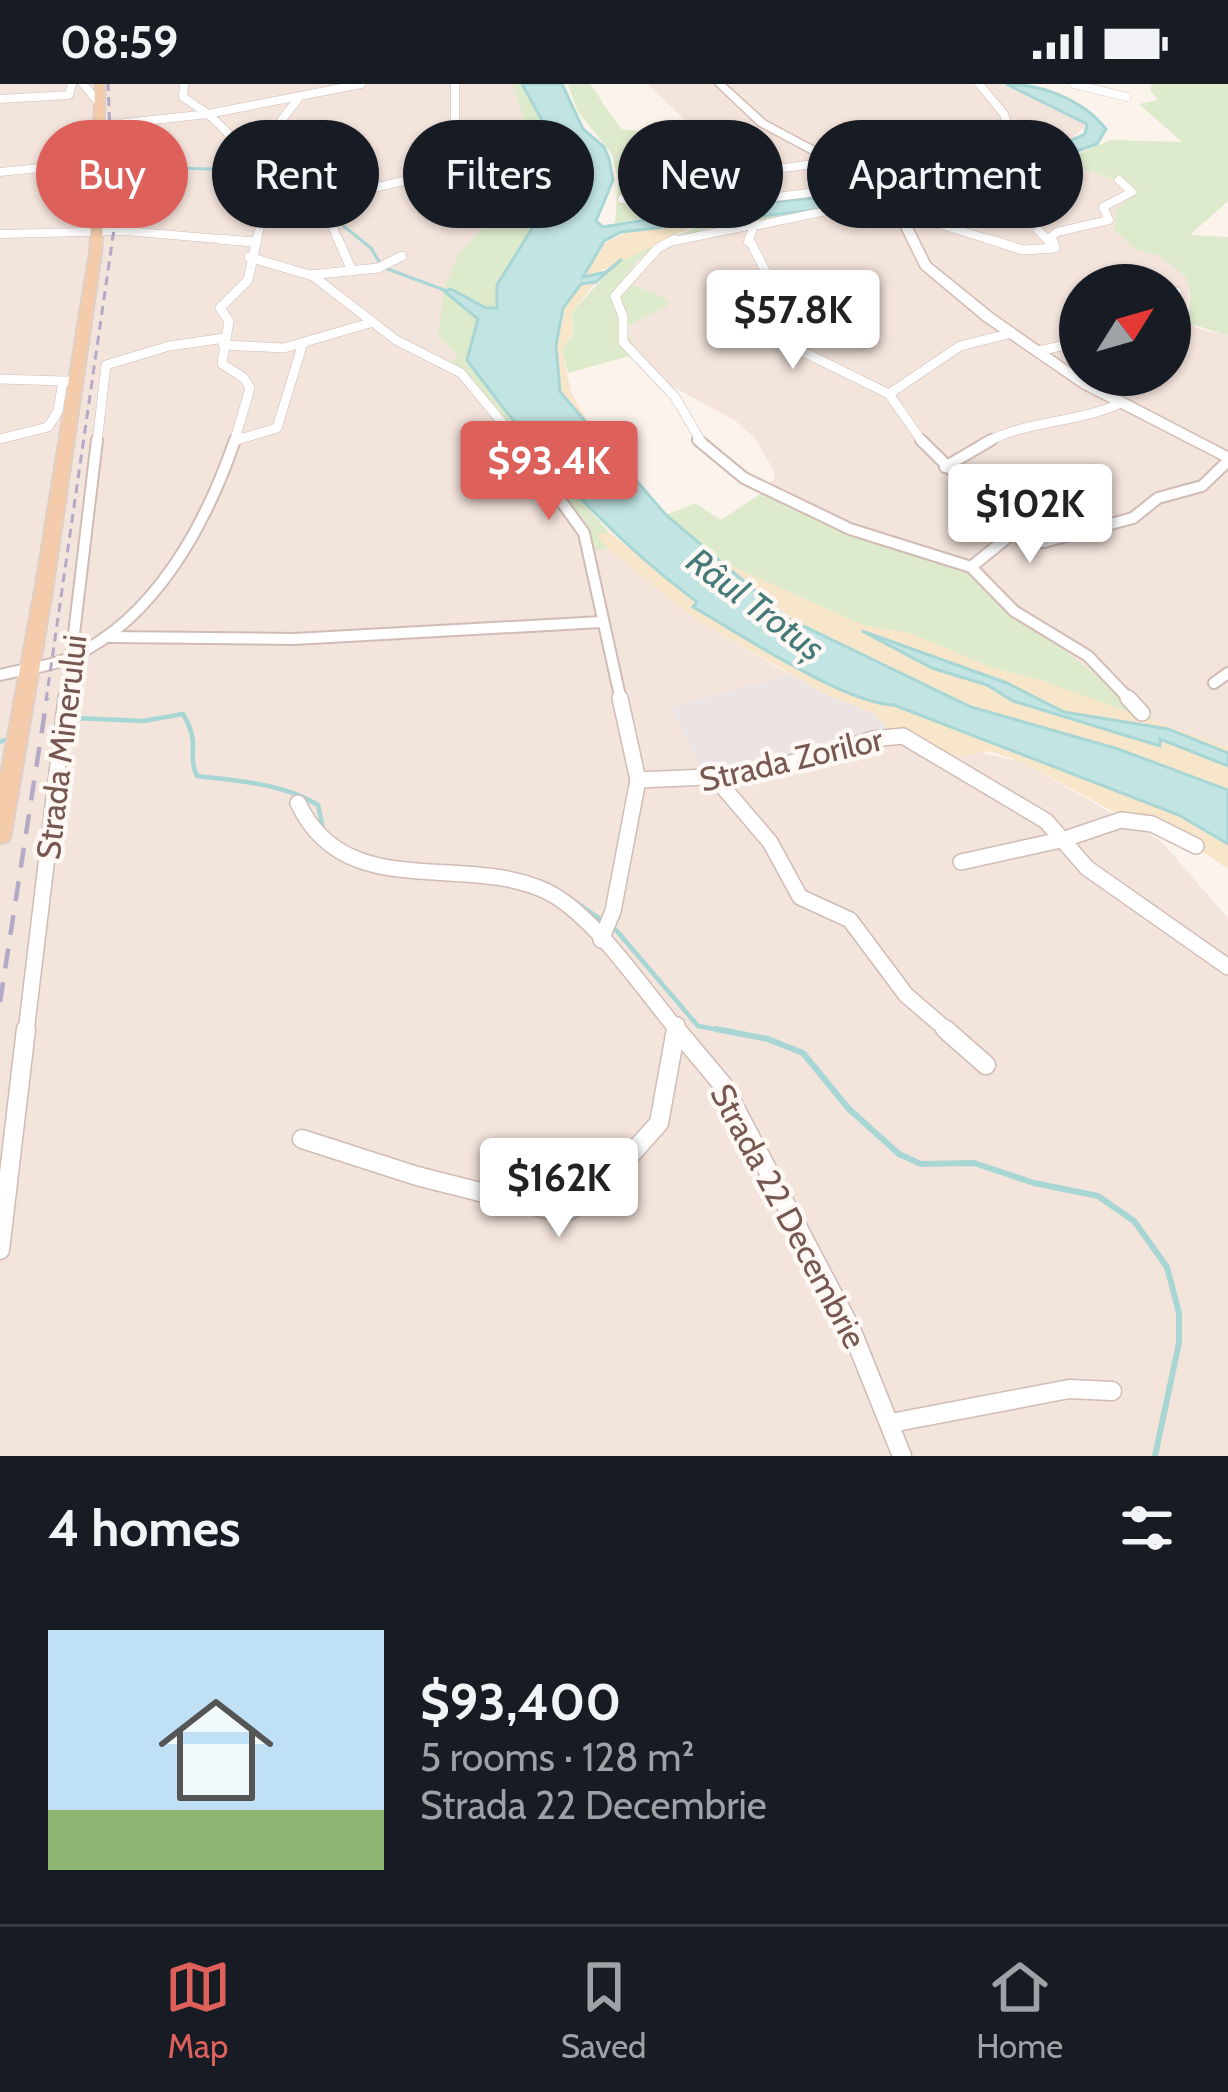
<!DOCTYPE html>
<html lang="en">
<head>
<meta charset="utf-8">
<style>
  :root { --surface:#171b24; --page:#20242c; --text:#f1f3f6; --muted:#9ea1a6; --line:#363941; --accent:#dd605b }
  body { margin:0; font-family:Cabin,sans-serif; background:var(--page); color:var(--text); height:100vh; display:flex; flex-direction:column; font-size:45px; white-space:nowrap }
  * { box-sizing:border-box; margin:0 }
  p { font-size:39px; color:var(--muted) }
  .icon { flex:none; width:66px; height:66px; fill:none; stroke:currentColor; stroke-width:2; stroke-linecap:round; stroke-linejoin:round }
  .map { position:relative; height:1372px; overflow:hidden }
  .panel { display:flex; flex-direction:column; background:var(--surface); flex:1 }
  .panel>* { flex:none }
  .hud { position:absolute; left:36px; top:36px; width:1158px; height:108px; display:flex; gap:24px }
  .needle { width:78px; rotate:53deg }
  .tools { position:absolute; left:1059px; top:180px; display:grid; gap:24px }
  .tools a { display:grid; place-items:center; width:132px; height:132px; border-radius:50%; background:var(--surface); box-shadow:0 3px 9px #0004; font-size:60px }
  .price { position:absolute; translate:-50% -102px; padding:0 27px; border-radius:12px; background:#fff; color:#222; font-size:39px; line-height:78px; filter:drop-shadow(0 3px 6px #0008) }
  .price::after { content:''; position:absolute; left:50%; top:72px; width:36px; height:27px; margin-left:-18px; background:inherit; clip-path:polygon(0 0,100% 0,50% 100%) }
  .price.on { background:var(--accent); color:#fff }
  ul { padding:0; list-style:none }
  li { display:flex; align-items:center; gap:36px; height:300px; padding:0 48px }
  li span { display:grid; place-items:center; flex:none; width:336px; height:240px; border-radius:0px; color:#555 }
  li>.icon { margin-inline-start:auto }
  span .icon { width:144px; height:144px; fill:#fffc; stroke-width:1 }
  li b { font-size:51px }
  h2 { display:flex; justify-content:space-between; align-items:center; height:144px; padding:0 48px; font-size:51px }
  .tag { padding:0 42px; border-radius:54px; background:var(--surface); box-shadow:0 3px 9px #0004; font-size:42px; line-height:108px }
  .tag.on { background:var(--accent); color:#fff }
  .status { display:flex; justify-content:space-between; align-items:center; height:84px; padding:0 60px; background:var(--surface); direction:ltr }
  .status svg { height:33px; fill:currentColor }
  .menu { display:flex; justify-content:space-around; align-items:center; height:168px; border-top:3px solid var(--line); background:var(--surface); font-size:33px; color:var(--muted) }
  .menu a { display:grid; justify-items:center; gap:6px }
  .menu .on { color:var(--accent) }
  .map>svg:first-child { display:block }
</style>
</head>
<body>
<div class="status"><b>08:59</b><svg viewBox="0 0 49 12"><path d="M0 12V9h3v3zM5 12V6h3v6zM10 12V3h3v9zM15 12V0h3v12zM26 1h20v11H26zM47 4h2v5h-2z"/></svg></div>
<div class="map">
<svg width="1228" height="1372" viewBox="0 0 1228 1372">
  <rect width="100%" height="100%" fill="#fcf3ed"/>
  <g fill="#f3e4dc" fill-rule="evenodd">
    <polygon points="0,0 512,0 539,80 458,171 458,273 451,279 579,449 584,467 608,465 697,536 790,591 671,623 863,653 912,644 974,667 1022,678 1161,757 1228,834 1228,1372 0,1372"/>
    <polygon points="648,0 1003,0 1087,40 1070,57 953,98 941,89 706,121 648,119 629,94 645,76 669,62 685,36"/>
    <path d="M1080,83L1138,106L1134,165L1159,172L1184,191L1190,204L1186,227L1196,244L1228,252V664L1159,641L965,487L852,451L760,410L774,395V387L755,354L734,336L668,300L637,270L627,252L630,239L669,216L622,198L637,177L659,159L687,148L851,124L948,116ZM1080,201H1170V291H1080Z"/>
  </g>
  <polygon fill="#ece4e2" points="790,591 874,629 890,648 703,688 670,623"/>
  <g fill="#ddeacb">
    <polygon points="512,0 522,0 569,84 497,200 497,225 486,224 445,203 458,171 539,80"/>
    <polygon points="568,0 590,0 621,45 648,48 620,77 629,78 670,59 634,85 636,90 630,94 644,105 648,119 681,123 941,89 953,98 728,121 615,139 618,97 612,70 578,28"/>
    <polygon points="1152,0 1228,0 1228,117 1190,151 1228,153 1228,252 1189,239 1190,204 1184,191 1159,172 1134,165 1114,145 1116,127 1137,105 1080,83 948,116 716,142 659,159 637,177 622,197 669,216 666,223 626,243 637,270 568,289 562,266 573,250 572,227 622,175 714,136 954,110 1028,91 1111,56 1182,58 1139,20 1158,16 1150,6"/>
    <polygon points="444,207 478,235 467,276 523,351 609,448 598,451 608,465 583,467 579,449 512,355 450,279 458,272 438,252"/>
    <polygon points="760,410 852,451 965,487 1159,641 1040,596 990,583 909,549 865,542 716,475 666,431 695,419 721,436"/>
  </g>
  <g fill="#f8e6ca">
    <path d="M702,139C660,155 621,182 582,193C599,140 654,143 702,139Z"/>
    <path d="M589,195L596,198L572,227L573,249L562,266L571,308L591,344C581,333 566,321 560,307C546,273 558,214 589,195Z"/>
    <path d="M609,448L697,519L694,524C742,550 843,619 894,621L1179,731L1228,762V785L1163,740L1145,745L1022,678L990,667L953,674L914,654L911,644L890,648L874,629L825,610L697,536L608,465L597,451Z"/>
    <polygon points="716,475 865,542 909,549 990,583 1040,596 1228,664 1228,669 1168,645 1064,628 1007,599 872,552 945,589 987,601 1013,617 1159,661 1158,655 1228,682 1228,706 1118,665 953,616 808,547"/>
  </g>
  <g fill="#c2e5e4" stroke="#a8d6d5" stroke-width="3">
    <path d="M522,0H562L583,45L604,63L609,75L613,96L596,137L603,143L729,122L942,102L1024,78L1085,50L1087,40L1006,0C1042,0 1083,16 1106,45L1097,60L954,110L621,148L604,157L583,193L606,188L622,175L596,198L581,200L563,224L556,261L560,308L666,431L787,534L971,623L1118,665L1228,706V760L1179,731L894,621C843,619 741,550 693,523L697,518C603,448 536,369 467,276L478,235L444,207L451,205L486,224H497V201L569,85Z"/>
    <polygon points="862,547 1007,599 1064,628 1168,645 1228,669 1228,682 1160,655 1160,662 1013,617 987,601 932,584"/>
  </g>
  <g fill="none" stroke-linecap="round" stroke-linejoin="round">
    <g stroke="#a8d6d5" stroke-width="3">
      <polyline points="129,83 253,86"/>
      <polyline points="260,86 304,103 324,126"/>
      <polyline points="326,128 371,164 381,181"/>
      <polyline points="385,184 447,207"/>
    </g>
    <g stroke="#a8d6d5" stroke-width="4.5">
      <path d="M75,634L143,637L183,630C202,662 186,668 197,692C237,697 283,699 318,721L323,745"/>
      <polyline points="0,658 5,656"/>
      <polyline points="570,814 616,846 698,942 732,948"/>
    </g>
    <polyline stroke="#a8d6d5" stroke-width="6" points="716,945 768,955 803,969 849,1025 899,1070 921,1080 974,1079 1034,1099 1098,1112 1134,1137 1167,1183 1179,1229 1179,1259 1155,1372"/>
    <g stroke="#d1bcb5" stroke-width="9">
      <g id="street-far4">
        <polyline points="83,0 99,19"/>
        <polyline points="184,0 183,13 208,30 361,0"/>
        <polyline points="455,0 455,40 468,82"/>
        <polyline points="1074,0 1127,13"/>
        <polyline points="0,15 69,11 72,0"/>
        <path d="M125,39L208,30C249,66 274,103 256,158"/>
        <polyline points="237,56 273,47 298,15"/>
        <polyline points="0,88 99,78"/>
        <polyline points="728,91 830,78"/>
        <polyline points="861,99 957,85 1008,70 1013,59 1004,30 979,0"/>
        <polyline points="685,103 740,93"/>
        <polyline points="622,115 695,123 865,102"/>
        <polyline points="900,128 997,158"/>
        <polyline points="920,131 973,112 1055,94"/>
        <polyline points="262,139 322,129 352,109 468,82 560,85"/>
        <polyline points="333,144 339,158"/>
        <polyline points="1038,146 1049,158"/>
        <polyline points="0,150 125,147 254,158"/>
        <polyline points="669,158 757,140"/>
        <polyline points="748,158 754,142 850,122 895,123"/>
        <polyline points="1053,158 1051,153 1057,148 1109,136 1103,123 1132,108 1119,96"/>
      </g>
    </g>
    <g stroke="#d1bcb5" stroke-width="10">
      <g id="street-far3">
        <polyline points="219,155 254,158"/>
        <polyline points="338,155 352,187"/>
        <polyline points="675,155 658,164 615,212 623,233 623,258 675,313 702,359"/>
        <polyline points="749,155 767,190 768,239 777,253"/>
        <polyline points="988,155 1023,166 1055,164 1047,155"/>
        <polyline points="1052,155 1055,162"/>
        <polyline points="249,173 313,192 396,256 461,289 519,359"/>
        <polyline points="310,191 378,184 402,172"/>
        <polyline points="1170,211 1177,208"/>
        <polyline points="767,218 868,210"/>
        <polyline points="720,227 889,310 923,359"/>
        <polyline points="1170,227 1179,234 1170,240"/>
        <polyline points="768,234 835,228"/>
        <polyline points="223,261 284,264 370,239"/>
        <polyline points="1038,267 1080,258"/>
        <polyline points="0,295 63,297"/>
        <polyline points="889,310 960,262 1012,249"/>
        <polyline points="0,355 48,343 58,327 63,297 77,297"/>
        <polyline points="237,356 277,344 303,259"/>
        <polyline points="97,359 106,281 169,262 225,254"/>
        <polyline points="234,359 250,304 244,294 222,280 229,237 220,224 248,196 257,155"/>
        <path d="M985,359C1023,337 1078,339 1121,319"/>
      </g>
    </g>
    <g stroke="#d1bcb5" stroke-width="14">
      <g id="street-far2">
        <polyline points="517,356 584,449 621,617"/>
        <polyline points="698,356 744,394 850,445 971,483 1014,527 1088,572 1131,617"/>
        <polyline points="921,356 1023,457 1044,458 1133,434 1158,414 1202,402 1228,377"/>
        <polyline points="945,383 991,356"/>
        <polyline points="971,483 1013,449"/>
        <polyline points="110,553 294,555 601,538"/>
        <path d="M0,591C23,585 50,583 72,573C156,534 206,440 235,356"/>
        <polyline points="1214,599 1228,589"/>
        <polyline points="66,617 97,356"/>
      </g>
    </g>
    <g stroke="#d1bcb5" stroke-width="18">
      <g id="street-far1">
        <polyline points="1128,614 1142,629"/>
        <polyline points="638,696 731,692 822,672 872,655 903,652 1046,737 1087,784 1228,883"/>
        <polyline points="717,696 770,758 800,813 850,836 906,911 949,948"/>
        <path d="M298,719C345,820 463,768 546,807C594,830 644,907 679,948"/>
        <polyline points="961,778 1065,755 1121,736 1152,740 1196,762"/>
        <polyline points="601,856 613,827 638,696 620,614"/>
        <polyline points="26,948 66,614"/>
        <polyline points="676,948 677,941"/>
      </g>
    </g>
    <g stroke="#d1bcb5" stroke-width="21">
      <g id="street">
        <polyline points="676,945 723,1001 851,1245 902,1372"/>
        <polyline points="945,945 986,981"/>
        <polyline points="302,1055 417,1092 563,1129 591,1115 659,1039 676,945"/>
        <polyline points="0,1166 26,945"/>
        <polyline points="891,1339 1069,1305 1112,1307"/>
      </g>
    </g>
    <g stroke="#d4bbb2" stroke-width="3">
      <polygon id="secondary" points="715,0 725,0 766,37 824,68 902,123 930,179 993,230 1080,291 1228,368 1228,379 1082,304 983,236 921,184 893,127 816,72 758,41"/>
    </g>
    <g stroke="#d9d0ce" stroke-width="3">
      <polygon id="primary" points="95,0 105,0 102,165 53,504 11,752 8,758 0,760 0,693 35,504 90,165"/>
    </g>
    <use href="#street-far4" stroke="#fff" stroke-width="8"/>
    <use href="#street-far3" stroke="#fff" stroke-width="9"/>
    <use href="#street-far2" stroke="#fff" stroke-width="10"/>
    <use href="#street-far1" stroke="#fff" stroke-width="15"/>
    <use href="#street" stroke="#fff" stroke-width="18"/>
    <use href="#secondary" fill="#fff" fill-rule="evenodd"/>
    <use href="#primary" fill="#f5ccab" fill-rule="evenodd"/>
    <polyline stroke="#b4aac7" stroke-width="3" stroke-dasharray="9 6" stroke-linecap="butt" points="46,617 114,145 108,0"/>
    <polyline stroke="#b4aac7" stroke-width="4.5" stroke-dasharray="20 14" stroke-linecap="butt" points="0,918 47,614"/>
  </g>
  <g text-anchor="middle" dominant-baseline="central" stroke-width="9" stroke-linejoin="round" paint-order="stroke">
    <g font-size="33" fill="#775750" stroke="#fef8f4">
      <text transform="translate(61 663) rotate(-83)">Strada Minerului</text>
      <text transform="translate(791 675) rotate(-13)">Strada Zorilor</text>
      <text transform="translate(789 1132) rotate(62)">Strada 22 Decembrie</text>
    </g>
    <g font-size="36" font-style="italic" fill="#447a79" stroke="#fef8f4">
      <text transform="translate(756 520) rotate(37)">Râul Trotuș</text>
    </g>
  </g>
</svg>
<div class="tools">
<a><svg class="needle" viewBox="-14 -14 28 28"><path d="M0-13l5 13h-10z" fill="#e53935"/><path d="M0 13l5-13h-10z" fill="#9ea1a6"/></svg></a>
</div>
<b class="price" style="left:793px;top:288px">$57.8K</b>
<b class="price on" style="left:549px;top:439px">$93.4K</b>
<b class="price" style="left:1030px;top:482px">$102K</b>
<b class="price" style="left:559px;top:1156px">$162K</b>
<div class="hud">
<a class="tag on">Buy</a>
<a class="tag">Rent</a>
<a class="tag">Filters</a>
<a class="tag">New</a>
<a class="tag">Apartment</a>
</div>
</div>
<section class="panel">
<h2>4 homes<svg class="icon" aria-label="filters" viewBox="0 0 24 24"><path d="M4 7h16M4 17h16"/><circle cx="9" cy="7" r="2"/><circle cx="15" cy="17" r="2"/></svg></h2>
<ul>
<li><span style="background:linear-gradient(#bfe0f5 75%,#8fb573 0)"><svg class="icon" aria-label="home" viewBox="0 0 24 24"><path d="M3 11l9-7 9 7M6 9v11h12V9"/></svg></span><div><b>$93,400</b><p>5 rooms · 128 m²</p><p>Strada 22 Decembrie</p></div></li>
</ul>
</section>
<nav class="menu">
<a class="on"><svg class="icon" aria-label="map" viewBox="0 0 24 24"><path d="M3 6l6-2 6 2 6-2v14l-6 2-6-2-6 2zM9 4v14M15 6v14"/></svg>Map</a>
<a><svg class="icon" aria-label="saved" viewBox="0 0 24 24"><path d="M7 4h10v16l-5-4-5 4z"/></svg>Saved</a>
<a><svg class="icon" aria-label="home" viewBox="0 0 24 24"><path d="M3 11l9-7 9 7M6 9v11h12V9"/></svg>Home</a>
</nav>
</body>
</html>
